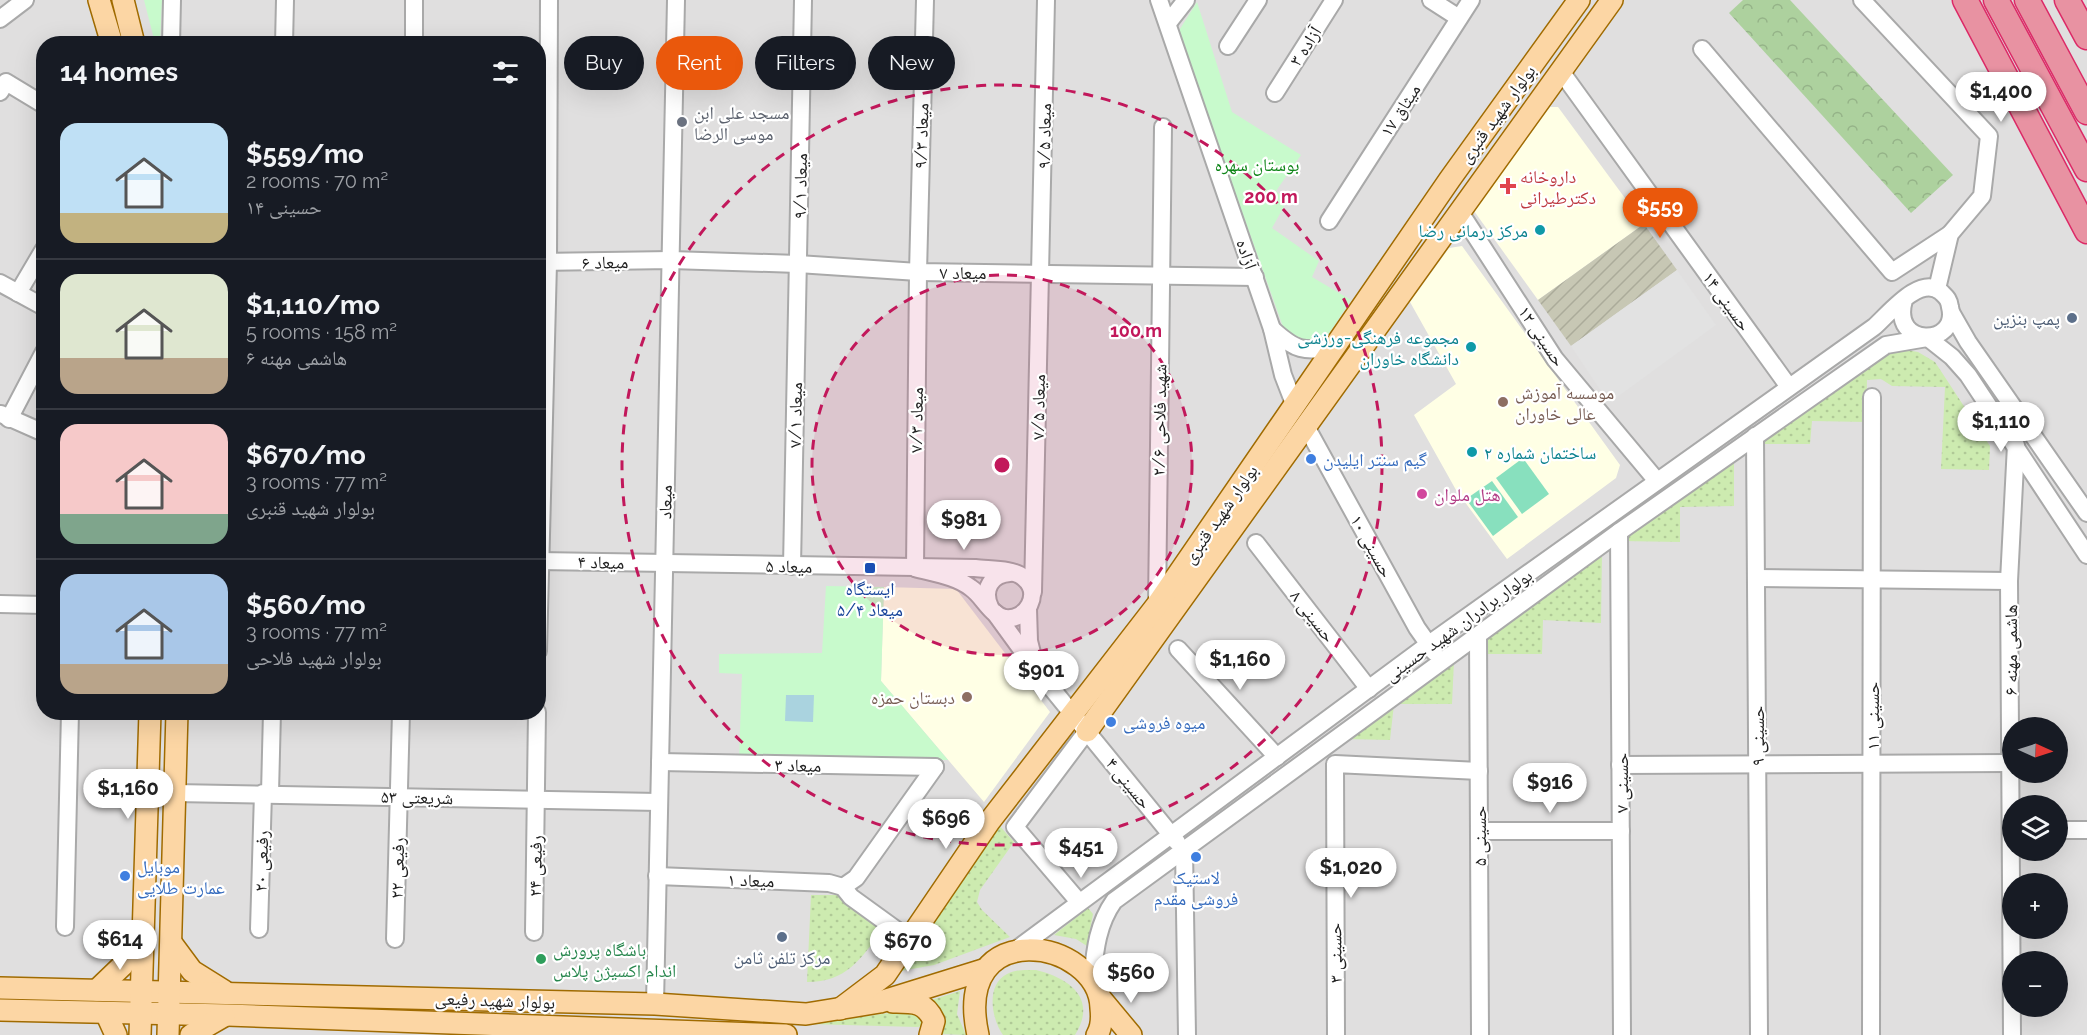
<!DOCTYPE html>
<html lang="en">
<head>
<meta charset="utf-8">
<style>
  :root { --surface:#171b24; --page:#20242c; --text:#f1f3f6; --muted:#9ea1a6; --line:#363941; --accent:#ea580c }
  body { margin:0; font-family:Raleway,"Noto Naskh Arabic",sans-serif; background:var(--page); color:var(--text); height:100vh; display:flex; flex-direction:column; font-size:22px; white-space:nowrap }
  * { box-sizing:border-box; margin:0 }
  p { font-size:20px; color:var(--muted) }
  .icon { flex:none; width:33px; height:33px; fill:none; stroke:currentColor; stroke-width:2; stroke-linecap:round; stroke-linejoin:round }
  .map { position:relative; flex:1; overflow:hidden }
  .side { position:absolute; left:36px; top:36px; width:510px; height:684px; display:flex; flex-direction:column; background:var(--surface); border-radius:24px; box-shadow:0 6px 24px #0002 }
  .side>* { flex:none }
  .top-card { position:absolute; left:564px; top:36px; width:570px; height:54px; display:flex; gap:12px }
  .needle { width:39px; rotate:93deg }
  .buttons { position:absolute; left:2002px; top:717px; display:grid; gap:12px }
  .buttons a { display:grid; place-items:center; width:66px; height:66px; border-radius:50%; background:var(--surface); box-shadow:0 6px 24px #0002; font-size:30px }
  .price { position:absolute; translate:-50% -51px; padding:0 14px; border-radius:21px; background:#fff; color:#222; font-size:20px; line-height:39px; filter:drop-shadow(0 2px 3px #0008) }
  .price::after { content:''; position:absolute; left:50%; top:36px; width:18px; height:14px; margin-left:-9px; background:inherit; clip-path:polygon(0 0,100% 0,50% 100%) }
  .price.active { background:var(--accent); color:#fff }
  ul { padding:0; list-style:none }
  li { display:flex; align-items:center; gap:18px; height:150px; padding:0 24px }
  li+li { border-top:2px solid var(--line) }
  li span { display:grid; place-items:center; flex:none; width:168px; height:120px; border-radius:18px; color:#555 }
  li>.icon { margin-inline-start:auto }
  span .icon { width:72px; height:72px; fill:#fffc; stroke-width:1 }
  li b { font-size:26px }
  h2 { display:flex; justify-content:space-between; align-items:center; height:72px; padding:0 24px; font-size:26px }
  .chip { padding:0 21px; border-radius:27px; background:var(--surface); box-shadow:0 6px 24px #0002; font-size:21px; line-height:54px }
  .chip.active { background:var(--accent); color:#fff }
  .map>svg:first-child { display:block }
</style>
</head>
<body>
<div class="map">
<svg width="2087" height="1035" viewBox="0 0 2087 1035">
  <defs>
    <pattern id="construction-furrows" width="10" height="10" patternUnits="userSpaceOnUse" patternTransform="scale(1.5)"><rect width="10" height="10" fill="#c7c7b4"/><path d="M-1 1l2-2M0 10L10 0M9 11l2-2" fill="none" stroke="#abab9a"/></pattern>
    <pattern id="grass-dots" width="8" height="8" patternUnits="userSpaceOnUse" patternTransform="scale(1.5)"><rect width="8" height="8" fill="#cdebb0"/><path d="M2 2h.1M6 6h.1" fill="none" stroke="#b0c997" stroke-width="1.8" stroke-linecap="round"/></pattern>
    <pattern id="forest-crowns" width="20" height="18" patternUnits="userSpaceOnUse" patternTransform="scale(1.5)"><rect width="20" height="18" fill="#add19e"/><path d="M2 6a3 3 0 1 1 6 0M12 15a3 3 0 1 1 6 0" fill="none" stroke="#95b388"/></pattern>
  </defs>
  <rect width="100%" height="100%" fill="#f2efe9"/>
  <path fill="#e0dfdf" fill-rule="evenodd" d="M0,0H2087V1035H0ZM44,44H538V712H44ZM2013,728H2058V772H2013ZM2013,806H2058V850H2013ZM2013,884H2058V928H2013ZM2013,962H2058V1006H2013Z"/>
  <g fill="#ffffe5">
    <polygon points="1550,107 1558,107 1644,224 1538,300 1474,211"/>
    <polygon points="1462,246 1620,465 1616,478 1507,559 1456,490 1414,415 1456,384 1410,302 1449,248"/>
    <polygon points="884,587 956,589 1050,712 984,802 881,681"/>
  </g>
  <polygon fill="url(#construction-furrows)" points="1644,224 1677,270 1571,346 1538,300"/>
  <g fill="url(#grass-dots)">
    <polygon points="1900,349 1918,352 1935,362 1990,446 1989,470 1941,469 1945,387 1892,386 1881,379 1867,380 1866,422 1812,421 1810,444 1759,444 1760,439 1866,361"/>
    <polygon points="1734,462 1734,506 1680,507 1680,542 1621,541"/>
    <polygon points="1602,553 1601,623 1543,620 1542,654 1483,654 1483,640"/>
    <polygon points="1454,661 1452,704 1394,704 1390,740 1345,739"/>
    <polygon points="998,824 1014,842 980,890 977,902 982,910 1010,937 934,965 895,972"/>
    <path d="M811,895H837L883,930C860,959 847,982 807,982Z"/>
    <polygon points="1088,908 1093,914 1087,946 1076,939 1054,935"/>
    <path d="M1036,970C1069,978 1098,998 1075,1035H1003C992,1020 985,985 1007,974C1016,969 1026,970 1036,970Z"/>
    <path d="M960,991L957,1014L966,1035L941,1034C946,1020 946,1009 932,1000Z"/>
    <polygon points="919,1009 925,1025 918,1027 808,1024"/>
  </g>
  <polygon fill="url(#forest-crowns)" points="1743,0 1790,0 1953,175 1911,213 1729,13"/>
  <g fill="#c8facc">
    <polygon points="144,0 162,0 160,43 155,43"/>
    <polygon points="1197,2 1232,112 1301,155 1276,191 1287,201 1272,228 1319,261 1312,277 1351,300 1322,344 1287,338 1178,32"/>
    <polygon points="826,586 884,587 881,681 948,760 739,759 742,674 719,673 719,654 822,653"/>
  </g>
  <g fill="#88e0be">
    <polygon points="1523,458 1549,494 1522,514 1496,478"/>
    <polygon points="1492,481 1518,517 1493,536 1466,499"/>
  </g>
  <polygon fill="#e2e2e2" points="1677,270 1716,325 1609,403 1571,346"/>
  <polygon fill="#aad3df" points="786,695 814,695 813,722 785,721"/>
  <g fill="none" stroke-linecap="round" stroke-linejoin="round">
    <g stroke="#a9a9a9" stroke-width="20">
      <g id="minor">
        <polyline points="1159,0 1272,329 1283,375 1295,406"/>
        <polyline points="1431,0 1459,18"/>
        <polyline points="1862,0 1989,136 1982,196 1950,234 1937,289"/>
        <polyline points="0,19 25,0"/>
        <polyline points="1168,23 1186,0"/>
        <polyline points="171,44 172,0"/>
        <polyline points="284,44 285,0"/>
        <polyline points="414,44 414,0"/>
        <polyline points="1228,46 1258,0"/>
        <polyline points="1702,49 1892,272 1950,234"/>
        <polyline points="1560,70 1789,387"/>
        <polyline points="0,92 6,82 44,105"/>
        <polyline points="1275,93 1334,0"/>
        <polyline points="1460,212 1555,359 1657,481"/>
        <polyline points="1329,221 1471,0"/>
        <polyline points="538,262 671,260 798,264 918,272 1255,277"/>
        <polyline points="0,283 44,307"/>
        <polyline points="18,293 44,249"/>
        <polyline points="1952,314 1968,342 2087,513"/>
        <path d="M1272,329C1296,351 1303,352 1335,347"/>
        <polyline points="1928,338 1952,357 1968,375 2087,555"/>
        <polyline points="1,414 44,433"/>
        <polyline points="9,419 44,352"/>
        <polyline points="1307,428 1417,628 1434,652"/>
        <polyline points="1755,436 1759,1035"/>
        <polyline points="1619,532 1622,1035"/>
        <polyline points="1256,543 1369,689"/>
        <path d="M538,561L975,568C989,570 1013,568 1024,578C1042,593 1027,621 1005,618C990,615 983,596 971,588C956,576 933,573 915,568"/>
        <polyline points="792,566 803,0"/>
        <polyline points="915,568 918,272 925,0"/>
        <polyline points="1756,578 2009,581"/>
        <polyline points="1033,592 1046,0"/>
        <polyline points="0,604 44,605"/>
        <polyline points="1157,605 1163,127"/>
        <path d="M990,607C982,590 991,574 1010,573"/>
        <polyline points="1028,609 1029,641 1034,661"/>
        <polyline points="995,613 1035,668 1177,842"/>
        <polyline points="1478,637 1480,1035"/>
        <polyline points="1178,649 1277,757"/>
        <polyline points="538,651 548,263 549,0"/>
        <polyline points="660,762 935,767"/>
        <polyline points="1620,765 2010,763"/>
        <polyline points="175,793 659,802"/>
        <polyline points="2058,830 2087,830"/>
        <polyline points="1479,831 1621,831"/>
        <polyline points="1184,849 1187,1035"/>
        <polyline points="657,876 829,883 843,887"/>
        <polyline points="843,887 856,878 935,767"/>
        <polyline points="843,887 851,897 909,939"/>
        <polyline points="1079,902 1015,827 1087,731"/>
        <polyline points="65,927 70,712"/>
        <polyline points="259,929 263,793 270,793 272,712"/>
        <polyline points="534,932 537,712"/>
        <polyline points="395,939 401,712"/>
        <path d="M1013,952L1429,644L1874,327C1889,314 1920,274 1941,292C1946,297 1949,299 1950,307C1960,346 1890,349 1904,300"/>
        <path d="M1092,980C1095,951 1097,925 1114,901L1619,532L1886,345L1927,338"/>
        <polyline points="655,1004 676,0"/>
        <polyline points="1336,1035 1335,764 1479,771"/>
        <polyline points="1871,1035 1872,397"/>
        <polyline points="2012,1035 2009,581 2016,445"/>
      </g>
    </g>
    <g stroke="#a06b00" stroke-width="24">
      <g id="major">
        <polyline points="99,0 112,44"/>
        <polyline points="123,0 134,44"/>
        <polyline points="1087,731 1612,0"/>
        <polyline points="172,944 192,971 224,991"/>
        <polyline points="0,988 655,1004 806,1014 880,1002 983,970"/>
        <polyline points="97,990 122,966 143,931"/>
        <polyline points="1101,999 1131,1035"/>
        <path d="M893,1002C913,1002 925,1001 934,1021L930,1035"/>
        <polyline points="840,1009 885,975 989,822 1157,605 1450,179 1579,0"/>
        <polyline points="0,1010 227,1015 786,1035"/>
        <polyline points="106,1013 116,1035"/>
        <polyline points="140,1035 150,712"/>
        <polyline points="168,1035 177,712"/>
        <polyline points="191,1035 224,1016"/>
        <path d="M978,1035C951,914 1099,938 1101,1008C1102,1017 1102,1027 1097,1035"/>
      </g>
    </g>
    <g stroke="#dc2a67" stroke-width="27">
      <g id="highway">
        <polyline points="1965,0 2087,231"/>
        <polyline points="1996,0 2087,169"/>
        <polyline points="2027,0 2087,112"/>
        <polyline points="2067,0 2087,37"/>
      </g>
    </g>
    <use href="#minor" stroke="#fff" stroke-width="16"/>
    <use href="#major" stroke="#fcd6a4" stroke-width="21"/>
    <use href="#highway" stroke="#e892a2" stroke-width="24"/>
  </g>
  <circle cx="1002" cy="465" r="190" fill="#c2185b" fill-opacity=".12"/>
  <g fill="none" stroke="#c2185b" stroke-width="3" stroke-dasharray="10 8">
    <circle cx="1002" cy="465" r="190"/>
    <circle cx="1002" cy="465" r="380"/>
  </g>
  <circle fill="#6b7280" stroke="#fff" stroke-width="2" cx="682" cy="122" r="6"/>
  <path fill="#e0444e" stroke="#fff" stroke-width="2" d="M1505 177h6v6h6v6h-6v6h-6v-6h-6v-6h6z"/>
  <g fill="#0f9aa8" stroke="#fff" stroke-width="2">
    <circle cx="1540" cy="230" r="6"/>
    <circle cx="1471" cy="347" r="6"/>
    <circle cx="1472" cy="452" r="6"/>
  </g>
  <g fill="#5c6f8a" stroke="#fff" stroke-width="2">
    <circle cx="2072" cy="318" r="6"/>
    <circle cx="782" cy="937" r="6"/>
  </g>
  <g fill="#8d6e63" stroke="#fff" stroke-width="2">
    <circle cx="1503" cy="402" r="6"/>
    <circle cx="967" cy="697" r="6"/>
  </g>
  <g fill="#3f7fe0" stroke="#fff" stroke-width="2">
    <circle cx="1311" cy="459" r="6"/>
    <circle cx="1111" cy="722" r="6"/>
    <circle cx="1196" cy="857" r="6"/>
    <circle cx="125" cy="876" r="6"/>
  </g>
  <circle fill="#d1479c" stroke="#fff" stroke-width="2" cx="1422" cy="494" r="6"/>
  <rect fill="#1a4fb4" stroke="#fff" stroke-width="2" x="864" y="562" width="12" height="12" rx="3"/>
  <circle fill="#2e9e5b" stroke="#fff" stroke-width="2" cx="541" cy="959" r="6"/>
  <g text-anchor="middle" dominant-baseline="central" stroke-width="4.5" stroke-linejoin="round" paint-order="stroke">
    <g font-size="18" fill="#222" stroke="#fff">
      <text transform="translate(1305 46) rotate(-57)">آزاده ۳</text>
      <text transform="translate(1400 110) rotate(-57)">میثاق ۱۷</text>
      <text transform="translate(1497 114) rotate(-54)">بولوار شهید قنبری</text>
      <text transform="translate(921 136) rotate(-88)">میعاد ۹/۳</text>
      <text transform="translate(1044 136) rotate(-89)">میعاد ۹/۵</text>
      <text transform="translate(800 186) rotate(-89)">میعاد ۹/۱</text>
      <text transform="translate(1247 254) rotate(71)">آزاده</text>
      <text transform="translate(605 262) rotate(-1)">میعاد ۶</text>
      <text x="963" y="272">میعاد ۷</text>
      <text transform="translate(1727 301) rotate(54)">حسینی ۱۴</text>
      <text transform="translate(1542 336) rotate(56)">حسینی ۱۲</text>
      <text transform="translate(1038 407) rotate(-89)">میعاد ۷/۵</text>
      <text transform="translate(795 415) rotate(-89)">میعاد ۷/۱</text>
      <text transform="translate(916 420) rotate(-89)">میعاد ۷/۳</text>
      <text transform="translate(1159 420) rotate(-89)">شهید فلاحی ۲/۶</text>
      <text transform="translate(665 502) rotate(-89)">میعاد</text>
      <text transform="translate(1220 514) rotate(-55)">بولوار شهید قنبری</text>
      <text transform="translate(1372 546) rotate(61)">حسینی ۱۰</text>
      <text transform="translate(601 562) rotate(1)">میعاد ۴</text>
      <text transform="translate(789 566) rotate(1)">میعاد ۵</text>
      <text transform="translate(1313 616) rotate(52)">حسینی ۸</text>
      <text transform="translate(1458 625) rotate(-36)">بولوار برادران شهید حسینی</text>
      <text transform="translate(2010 650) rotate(-90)">هاشمی مهنه ۶</text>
      <text transform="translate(1872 716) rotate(-90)">حسینی ۱۱</text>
      <text transform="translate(1757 736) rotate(-90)">حسینی ۹</text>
      <text transform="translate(798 765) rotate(1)">میعاد ۳</text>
      <text transform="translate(1129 783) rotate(51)">حسینی ۴</text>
      <text transform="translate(1621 783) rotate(-90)">حسینی ۷</text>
      <text transform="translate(417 797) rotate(1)">شریعتی ۵۳</text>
      <text transform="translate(1479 836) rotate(-90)">حسینی ۵</text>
      <text transform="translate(261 861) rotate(-88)">رفیعی ۲۰</text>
      <text transform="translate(535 866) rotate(-89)">رفیعی ۲۴</text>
      <text transform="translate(397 868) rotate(-88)">رفیعی ۲۲</text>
      <text transform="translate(751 880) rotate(2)">میعاد ۱</text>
      <text transform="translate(1335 953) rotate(-91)">حسینی ۳</text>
      <text transform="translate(495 1000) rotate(2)">بولوار شهید رفیعی</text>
    </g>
    <g font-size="18" fill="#5b616d" stroke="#fff" text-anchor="start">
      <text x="694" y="112">مسجد علی ابن<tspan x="694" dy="21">موسی الرضا</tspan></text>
    </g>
    <g font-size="18" fill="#0c8416" stroke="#fff">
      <text x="1257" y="164">بوستان سهره</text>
    </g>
    <g font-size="18" fill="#be3a42" stroke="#fff" text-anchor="start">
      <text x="1520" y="176">داروخانه<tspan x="1520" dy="21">دکترطیرانی</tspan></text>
    </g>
    <g font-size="18" fill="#0d838f" stroke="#fff" text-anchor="end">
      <text x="1528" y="230">مرکز درمانی رضا</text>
      <text x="1459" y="337">مجموعه فرهنگی-ورزشی<tspan x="1459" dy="21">دانشگاه خاوران</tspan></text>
      <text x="1484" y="452" text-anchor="start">ساختمان شماره ۲</text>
    </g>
    <g font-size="18" fill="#4e5e75" stroke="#fff" text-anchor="end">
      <text x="2060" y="318">پمپ بنزین</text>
      <text x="782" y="957" text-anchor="middle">مرکز تلفن ثامن</text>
    </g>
    <g font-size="18" fill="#785e54" stroke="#fff" text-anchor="start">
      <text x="1515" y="392">موسسه آموزش<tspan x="1515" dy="21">عالی خاوران</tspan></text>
      <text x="955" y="697" text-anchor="end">دبستان حمزه</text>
    </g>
    <g font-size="18" fill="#366cbe" stroke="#fff" text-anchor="start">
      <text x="1323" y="459">گیم سنتر ایلیدن</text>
      <text x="1123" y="722">میوه فروشی</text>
      <text x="137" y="866">موبایل<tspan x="137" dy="21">عمارت طلایی</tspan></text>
      <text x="1196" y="877" text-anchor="middle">لاستیک<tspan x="1196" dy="21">فروشی مقدم</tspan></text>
    </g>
    <g font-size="18" fill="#b23c85" stroke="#fff" text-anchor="start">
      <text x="1434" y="494">هتل ملوان</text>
    </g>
    <g font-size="18" fill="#164399" stroke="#fff">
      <text x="870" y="588">ایستگاه<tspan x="870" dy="21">میعاد ۵/۴</tspan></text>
    </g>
    <g font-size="18" fill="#27864d" stroke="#fff" text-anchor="start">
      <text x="553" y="949">باشگاه پرورش<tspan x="553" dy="21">اندام اکسیژن پلاس</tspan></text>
    </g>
  </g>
  <circle cx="1002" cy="465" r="9" fill="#c2185b" stroke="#fff" stroke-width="3"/>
  <g font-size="18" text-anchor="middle" font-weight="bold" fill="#c2185b" stroke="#fff" stroke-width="4.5" stroke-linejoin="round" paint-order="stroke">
    <text x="1271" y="203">200 m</text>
    <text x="1136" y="337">100 m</text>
  </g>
</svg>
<div class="buttons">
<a><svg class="needle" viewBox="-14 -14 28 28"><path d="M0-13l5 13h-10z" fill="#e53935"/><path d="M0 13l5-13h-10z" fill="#9ea1a6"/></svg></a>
<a><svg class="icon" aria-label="layers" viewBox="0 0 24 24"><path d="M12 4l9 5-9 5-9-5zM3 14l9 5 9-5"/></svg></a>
<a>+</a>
<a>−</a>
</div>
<b class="price" style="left:2001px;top:123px">$1,400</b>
<b class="price active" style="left:1660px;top:239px">$559</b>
<b class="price" style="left:2001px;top:453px">$1,110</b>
<b class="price" style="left:964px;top:551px">$981</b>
<b class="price" style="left:1240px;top:691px">$1,160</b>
<b class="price" style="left:1041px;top:702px">$901</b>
<b class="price" style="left:1550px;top:814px">$916</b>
<b class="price" style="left:128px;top:820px">$1,160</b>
<b class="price" style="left:946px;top:850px">$696</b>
<b class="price" style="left:1081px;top:879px">$451</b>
<b class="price" style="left:1351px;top:899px">$1,020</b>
<b class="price" style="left:120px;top:971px">$614</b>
<b class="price" style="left:908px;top:973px">$670</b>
<b class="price" style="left:1131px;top:1004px">$560</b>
<div class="top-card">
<a class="chip">Buy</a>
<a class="chip active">Rent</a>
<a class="chip">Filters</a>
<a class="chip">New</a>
</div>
<section class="side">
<h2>14 homes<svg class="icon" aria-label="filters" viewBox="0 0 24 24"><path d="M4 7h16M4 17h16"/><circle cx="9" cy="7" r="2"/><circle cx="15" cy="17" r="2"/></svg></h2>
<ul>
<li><span style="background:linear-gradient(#bfe0f5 75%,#c2b280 0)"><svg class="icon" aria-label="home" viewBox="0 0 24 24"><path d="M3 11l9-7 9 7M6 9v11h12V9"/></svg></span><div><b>$559/mo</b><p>2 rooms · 70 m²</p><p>حسینی ۱۴</p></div></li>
<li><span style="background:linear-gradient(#dfe7d0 70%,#b9a48a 0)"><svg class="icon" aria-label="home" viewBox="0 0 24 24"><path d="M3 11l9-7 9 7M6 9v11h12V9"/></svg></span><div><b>$1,110/mo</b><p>5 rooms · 158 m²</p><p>هاشمی مهنه ۶</p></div></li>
<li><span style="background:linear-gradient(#f6c9c9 75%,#7fa58c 0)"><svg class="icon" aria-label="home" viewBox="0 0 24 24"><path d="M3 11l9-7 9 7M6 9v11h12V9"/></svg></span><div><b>$670/mo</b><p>3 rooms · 77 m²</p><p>بولوار شهید قنبری</p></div></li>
<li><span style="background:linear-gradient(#a9c7e8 75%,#b9a48a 0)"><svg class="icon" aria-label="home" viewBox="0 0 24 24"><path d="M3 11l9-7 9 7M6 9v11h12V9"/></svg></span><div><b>$560/mo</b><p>3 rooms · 77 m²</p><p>بولوار شهید فلاحی</p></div></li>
</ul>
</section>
</div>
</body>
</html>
